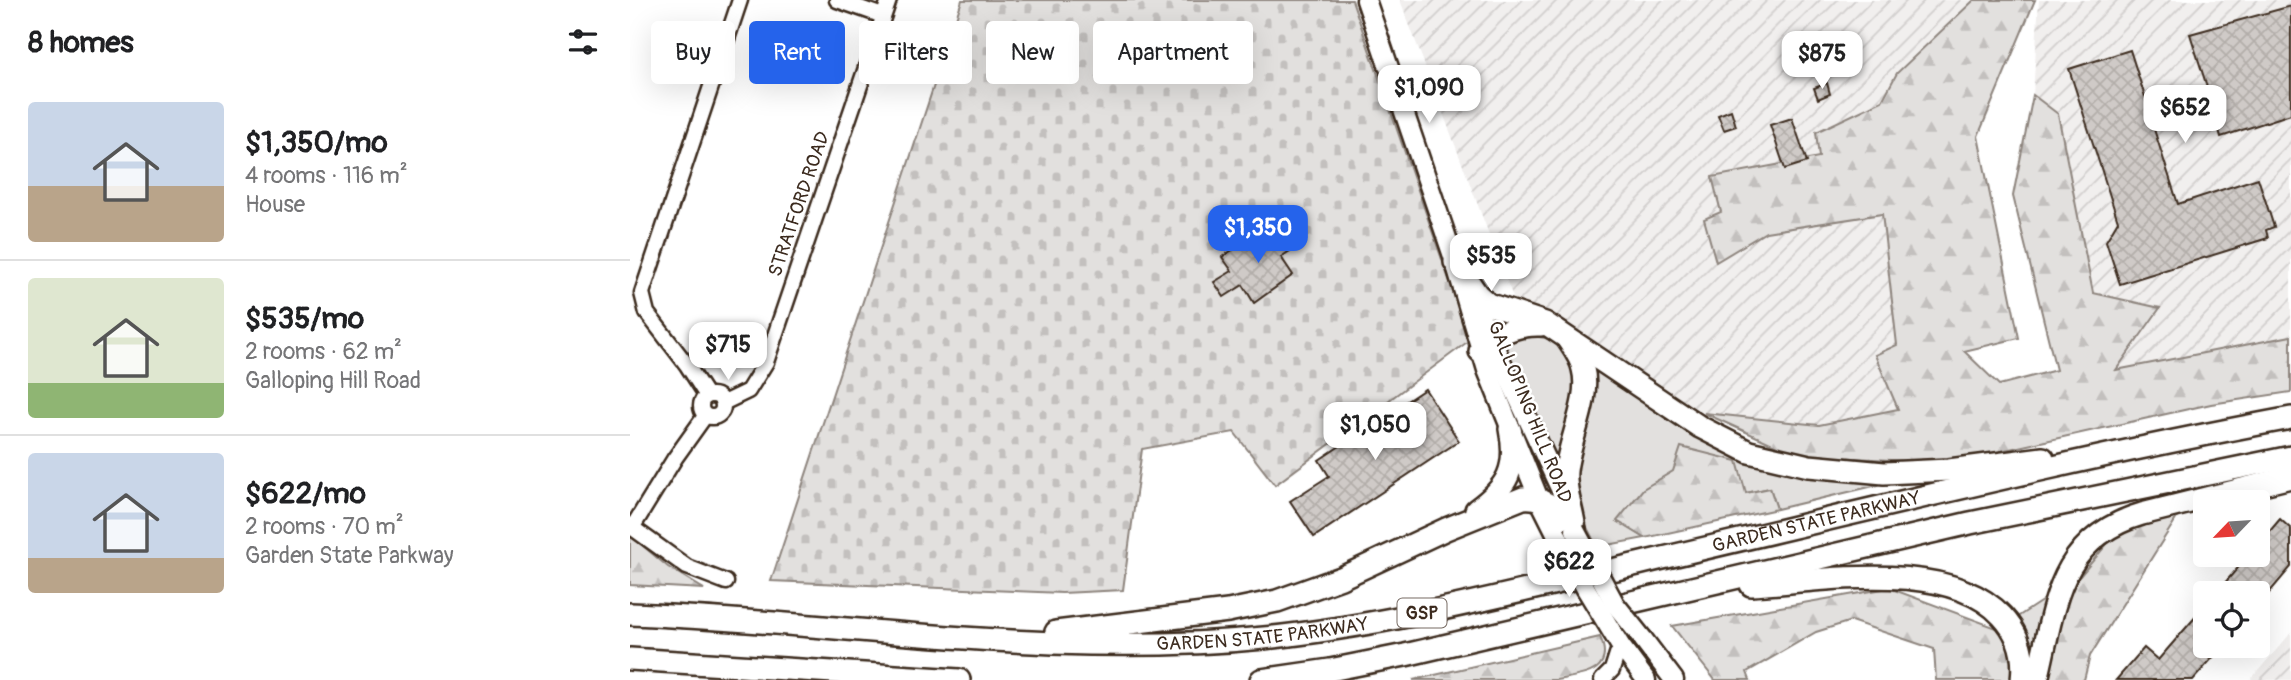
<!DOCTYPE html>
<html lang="en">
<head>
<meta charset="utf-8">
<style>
  :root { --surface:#fff; --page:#f2f2f2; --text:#202124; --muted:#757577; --line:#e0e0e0; --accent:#2563eb }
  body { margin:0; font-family:Pangolin,sans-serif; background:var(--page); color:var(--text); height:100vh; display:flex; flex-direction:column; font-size:26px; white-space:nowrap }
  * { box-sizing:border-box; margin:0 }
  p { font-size:23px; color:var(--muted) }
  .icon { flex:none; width:38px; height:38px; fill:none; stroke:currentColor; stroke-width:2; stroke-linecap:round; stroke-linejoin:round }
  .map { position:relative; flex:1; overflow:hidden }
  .side { display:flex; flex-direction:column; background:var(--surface); width:630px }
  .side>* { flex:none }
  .banner { position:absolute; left:21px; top:21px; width:665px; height:63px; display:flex; gap:14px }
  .needle { width:46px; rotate:245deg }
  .controls { position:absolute; left:1563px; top:490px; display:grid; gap:14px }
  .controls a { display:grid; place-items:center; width:77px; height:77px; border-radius:7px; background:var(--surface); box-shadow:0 7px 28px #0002; font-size:35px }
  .price { position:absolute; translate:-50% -60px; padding:0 16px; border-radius:14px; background:#fff; color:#222; font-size:23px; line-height:46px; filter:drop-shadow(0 2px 4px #0008) }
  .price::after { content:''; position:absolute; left:50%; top:42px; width:21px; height:16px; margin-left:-10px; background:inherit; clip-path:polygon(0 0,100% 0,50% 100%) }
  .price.active { background:var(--accent); color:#fff }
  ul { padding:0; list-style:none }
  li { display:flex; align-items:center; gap:21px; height:175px; padding:0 28px }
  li+li { border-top:2px solid var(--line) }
  li span { display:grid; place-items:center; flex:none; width:196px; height:140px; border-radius:7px; color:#555 }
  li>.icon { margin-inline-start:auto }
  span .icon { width:84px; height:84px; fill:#fffc; stroke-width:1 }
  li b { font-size:30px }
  h2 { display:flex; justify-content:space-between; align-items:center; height:84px; padding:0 28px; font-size:30px }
  .chip { padding:0 24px; border-radius:7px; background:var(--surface); box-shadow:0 7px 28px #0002; font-size:24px; line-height:63px }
  .chip.active { background:var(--accent); color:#fff }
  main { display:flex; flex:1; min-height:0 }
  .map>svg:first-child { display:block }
</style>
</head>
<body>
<main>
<section class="side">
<h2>8 homes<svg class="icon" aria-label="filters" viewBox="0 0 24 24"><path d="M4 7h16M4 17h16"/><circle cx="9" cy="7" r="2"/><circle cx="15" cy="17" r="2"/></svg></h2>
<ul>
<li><span style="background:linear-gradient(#c9d6e8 60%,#b9a48a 0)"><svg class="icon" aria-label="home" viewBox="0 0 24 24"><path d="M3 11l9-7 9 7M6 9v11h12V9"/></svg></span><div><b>$1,350/mo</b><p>4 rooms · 116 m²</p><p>House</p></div></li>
<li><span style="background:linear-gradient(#dfe7d0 75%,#8fb573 0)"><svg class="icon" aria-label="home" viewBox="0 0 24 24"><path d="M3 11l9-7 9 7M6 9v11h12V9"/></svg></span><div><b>$535/mo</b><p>2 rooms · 62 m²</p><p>Galloping Hill Road</p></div></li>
<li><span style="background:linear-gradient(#c9d6e8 75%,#b9a48a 0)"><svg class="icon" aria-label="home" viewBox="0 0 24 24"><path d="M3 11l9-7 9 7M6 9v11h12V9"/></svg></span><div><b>$622/mo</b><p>2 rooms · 70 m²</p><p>Garden State Parkway</p></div></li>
</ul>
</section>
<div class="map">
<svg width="1661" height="680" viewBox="0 0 1661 680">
  <defs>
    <pattern id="industrial-furrows" width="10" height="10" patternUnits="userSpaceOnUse" patternTransform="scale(1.75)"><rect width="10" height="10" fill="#f1efee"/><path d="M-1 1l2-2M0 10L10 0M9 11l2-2" fill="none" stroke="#d0cdcc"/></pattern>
    <pattern id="forest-firs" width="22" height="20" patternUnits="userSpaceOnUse" patternTransform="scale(1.75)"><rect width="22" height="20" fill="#e2e0de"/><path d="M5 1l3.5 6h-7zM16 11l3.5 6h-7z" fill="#c3c0be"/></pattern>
    <pattern id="cemetery-stones" width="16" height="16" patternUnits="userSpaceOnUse" patternTransform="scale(1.75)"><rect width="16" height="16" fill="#e2e0de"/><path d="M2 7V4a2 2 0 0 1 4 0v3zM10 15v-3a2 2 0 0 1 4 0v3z" fill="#c3c0be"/></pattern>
    <pattern id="building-cross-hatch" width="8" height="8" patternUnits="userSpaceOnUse" patternTransform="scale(1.75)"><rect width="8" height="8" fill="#cfcac7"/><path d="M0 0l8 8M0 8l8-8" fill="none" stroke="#b3aeaa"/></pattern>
  </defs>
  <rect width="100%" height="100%" fill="#fff"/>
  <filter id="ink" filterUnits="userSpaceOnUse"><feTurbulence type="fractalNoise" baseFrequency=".0143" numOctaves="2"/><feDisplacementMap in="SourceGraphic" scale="14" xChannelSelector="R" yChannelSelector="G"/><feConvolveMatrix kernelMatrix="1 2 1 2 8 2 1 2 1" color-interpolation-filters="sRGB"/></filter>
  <g filter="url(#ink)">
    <g fill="url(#industrial-furrows)">
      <polygon points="770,0 1344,0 1267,73 1252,101 1186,132 1189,157 1092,212 1075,219 1086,262 1136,232 1252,214 1267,345 1245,355 1268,409 1189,425 1074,413 884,300"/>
      <polygon points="1409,0 1661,0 1661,336 1485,370 1403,95"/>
      <polygon points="1661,633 1661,680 1620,680"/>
    </g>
    <g fill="#e2e0de" stroke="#8e857e" stroke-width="2">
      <path d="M896,336C931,336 933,348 950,375L931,458L925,456L917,442L873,345Z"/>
      <polygon points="965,366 1084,447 1134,466 1246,480 1248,485 1147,509 1140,488 1116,493 1046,470 988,521 1015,538 967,547 946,506 942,478 960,369"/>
    </g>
    <g fill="url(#forest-firs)" stroke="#8e857e" stroke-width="2">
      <polygon points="1344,0 1405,0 1348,136 1389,338 1334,351 1369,385 1426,370 1383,196 1403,95 1428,114 1463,293 1530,308 1486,370 1661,336 1661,392 1581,404 1317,463 1167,455 1074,413 1189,425 1268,409 1245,355 1267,345 1252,214 1136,232 1086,262 1074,219 1091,212 1082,177 1189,157 1186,132 1252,101 1267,73"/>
      <polygon points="1051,447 1107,461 1116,493 1140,488 1147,509 1015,538 987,521 1013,489 1043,471"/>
      <polygon points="1548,516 1460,656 1454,680 1306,680 1304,649 1221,621 1186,632 1117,672 1120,680 1085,680 1042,626 1259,588 1369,629 1450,576 1482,538 1504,528"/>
      <polygon points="0,535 38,567 74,589 0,585"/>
      <path d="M970,637C986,673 952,675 926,680H783Z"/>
    </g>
    <polygon fill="url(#cemetery-stones)" stroke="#8e857e" stroke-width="2" points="332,0 722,0 840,340 645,485 604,432 512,449 493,590 432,593 141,581"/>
    <g fill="url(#building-cross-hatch)" stroke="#3b2a1e" stroke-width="2">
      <polygon points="1661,6 1661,114 1591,137 1581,104 1522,123 1548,204 1628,178 1644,227 1636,230 1638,238 1490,284 1476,241 1488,221 1439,69 1500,50 1519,109 1578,90 1560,34"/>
      <polygon points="1197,83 1200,94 1188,99 1184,88"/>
      <polygon points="1101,110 1106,126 1094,130 1088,115"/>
      <polygon points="1162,118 1177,162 1155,169 1140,125"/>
      <polygon points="632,230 640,242 659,230 669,245 651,257 663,275 624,303 613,285 594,297 584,282 602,271 592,257"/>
      <polygon points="795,389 829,441 684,537 660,501 699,476 689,460"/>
      <polygon points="1650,519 1661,529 1661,567 1628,606 1628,593 1586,593 1619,555 1628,555 1628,545"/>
      <polygon points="1575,606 1575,646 1593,646 1563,680 1486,680 1514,648 1528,660"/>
    </g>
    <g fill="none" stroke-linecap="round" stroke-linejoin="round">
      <g stroke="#3b2a1e" stroke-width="19">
        <g id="minor">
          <polyline points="207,0 253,16"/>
          <circle cx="82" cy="406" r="11"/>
          <polyline points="77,396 57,365 17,313 12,293 110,0"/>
          <polyline points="93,403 118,391 136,362 259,0"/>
          <polyline points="0,526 57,567 96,582"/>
          <polyline points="2,528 45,458 75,416"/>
          <polyline points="972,680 982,670 990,645"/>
        </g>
      </g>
      <g stroke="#3b2a1e" stroke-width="23">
        <g id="major">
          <polyline points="736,0 825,262 857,370 909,499 926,533"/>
          <polyline points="846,307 934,497"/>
          <polyline points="1013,639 1044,680"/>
          <polyline points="990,645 1016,680"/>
        </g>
      </g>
      <g stroke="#3b2a1e" stroke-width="26">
        <g id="highway">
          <polyline points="825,262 847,294 858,304 915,323 1070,427 1119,452 1179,466 1254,473 1319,470 1413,458"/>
          <path d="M938,340C944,349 951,358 953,369C961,398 939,440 936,471C934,490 943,510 945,530"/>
          <path d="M850,351C865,333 888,324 911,325"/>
          <path d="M846,510C878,487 888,468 880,429"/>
          <path d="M1121,585C1194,581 1318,558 1372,616C1389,634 1395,656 1392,680"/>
          <path id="s1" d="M0,614C211,622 423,659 634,638C763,625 890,591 1016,562C1231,512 1445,458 1661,418"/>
          <path d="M426,632L598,611L647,601L711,578L816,529L893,498C917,495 929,515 945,530"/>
          <polyline points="0,659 329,680"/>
          <polyline points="631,680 700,670 775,655 1340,523 1661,457"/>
          <path d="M1407,680C1425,606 1427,539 1512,514L1661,477"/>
        </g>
      </g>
      <use href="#minor" stroke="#fff" stroke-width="14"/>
      <use href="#major" stroke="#fff" stroke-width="18"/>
      <use href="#highway" stroke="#fff" stroke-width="21"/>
      <g stroke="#3b2a1e" stroke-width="23" stroke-linecap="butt">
        <g id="major-bridge">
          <polyline points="945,530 985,604 1013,639"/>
          <polyline points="926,533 956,589 990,645"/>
        </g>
      </g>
      <use href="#major-bridge" stroke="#fff" stroke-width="18"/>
    </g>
  </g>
  <g text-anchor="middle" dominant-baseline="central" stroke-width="5" stroke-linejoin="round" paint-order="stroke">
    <rect fill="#fff" stroke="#766a62" stroke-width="2" x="767.5" y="598.5" width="49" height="29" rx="5"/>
    <g font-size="18" font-weight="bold" fill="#3b2a1e">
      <text x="792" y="613">GSP</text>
    </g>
    <g font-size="19" fill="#3b2a1e" stroke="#fff">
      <text transform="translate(169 204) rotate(-71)">STRATFORD ROAD</text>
      <text transform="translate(900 412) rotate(68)">GALLOPING HILL ROAD</text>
      <text stroke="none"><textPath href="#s1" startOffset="1200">GARDEN STATE PARKWAY</textPath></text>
      <text stroke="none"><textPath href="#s1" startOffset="634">GARDEN STATE PARKWAY</textPath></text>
    </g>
  </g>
</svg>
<div class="controls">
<a><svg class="needle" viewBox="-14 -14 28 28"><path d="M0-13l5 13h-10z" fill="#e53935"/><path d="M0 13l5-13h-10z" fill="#757577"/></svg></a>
<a><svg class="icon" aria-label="locate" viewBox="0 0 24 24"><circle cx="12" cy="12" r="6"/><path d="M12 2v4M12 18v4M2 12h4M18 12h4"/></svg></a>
</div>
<b class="price" style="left:1192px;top:91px">$875</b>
<b class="price" style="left:799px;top:125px">$1,090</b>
<b class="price" style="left:1555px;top:145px">$652</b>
<b class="price active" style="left:628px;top:265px">$1,350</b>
<b class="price" style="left:861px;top:293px">$535</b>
<b class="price" style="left:98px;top:382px">$715</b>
<b class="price" style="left:745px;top:462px">$1,050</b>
<b class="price" style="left:939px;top:599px">$622</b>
<div class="banner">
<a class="chip">Buy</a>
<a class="chip active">Rent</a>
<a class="chip">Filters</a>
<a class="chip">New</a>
<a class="chip">Apartment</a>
</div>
</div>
</main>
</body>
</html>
